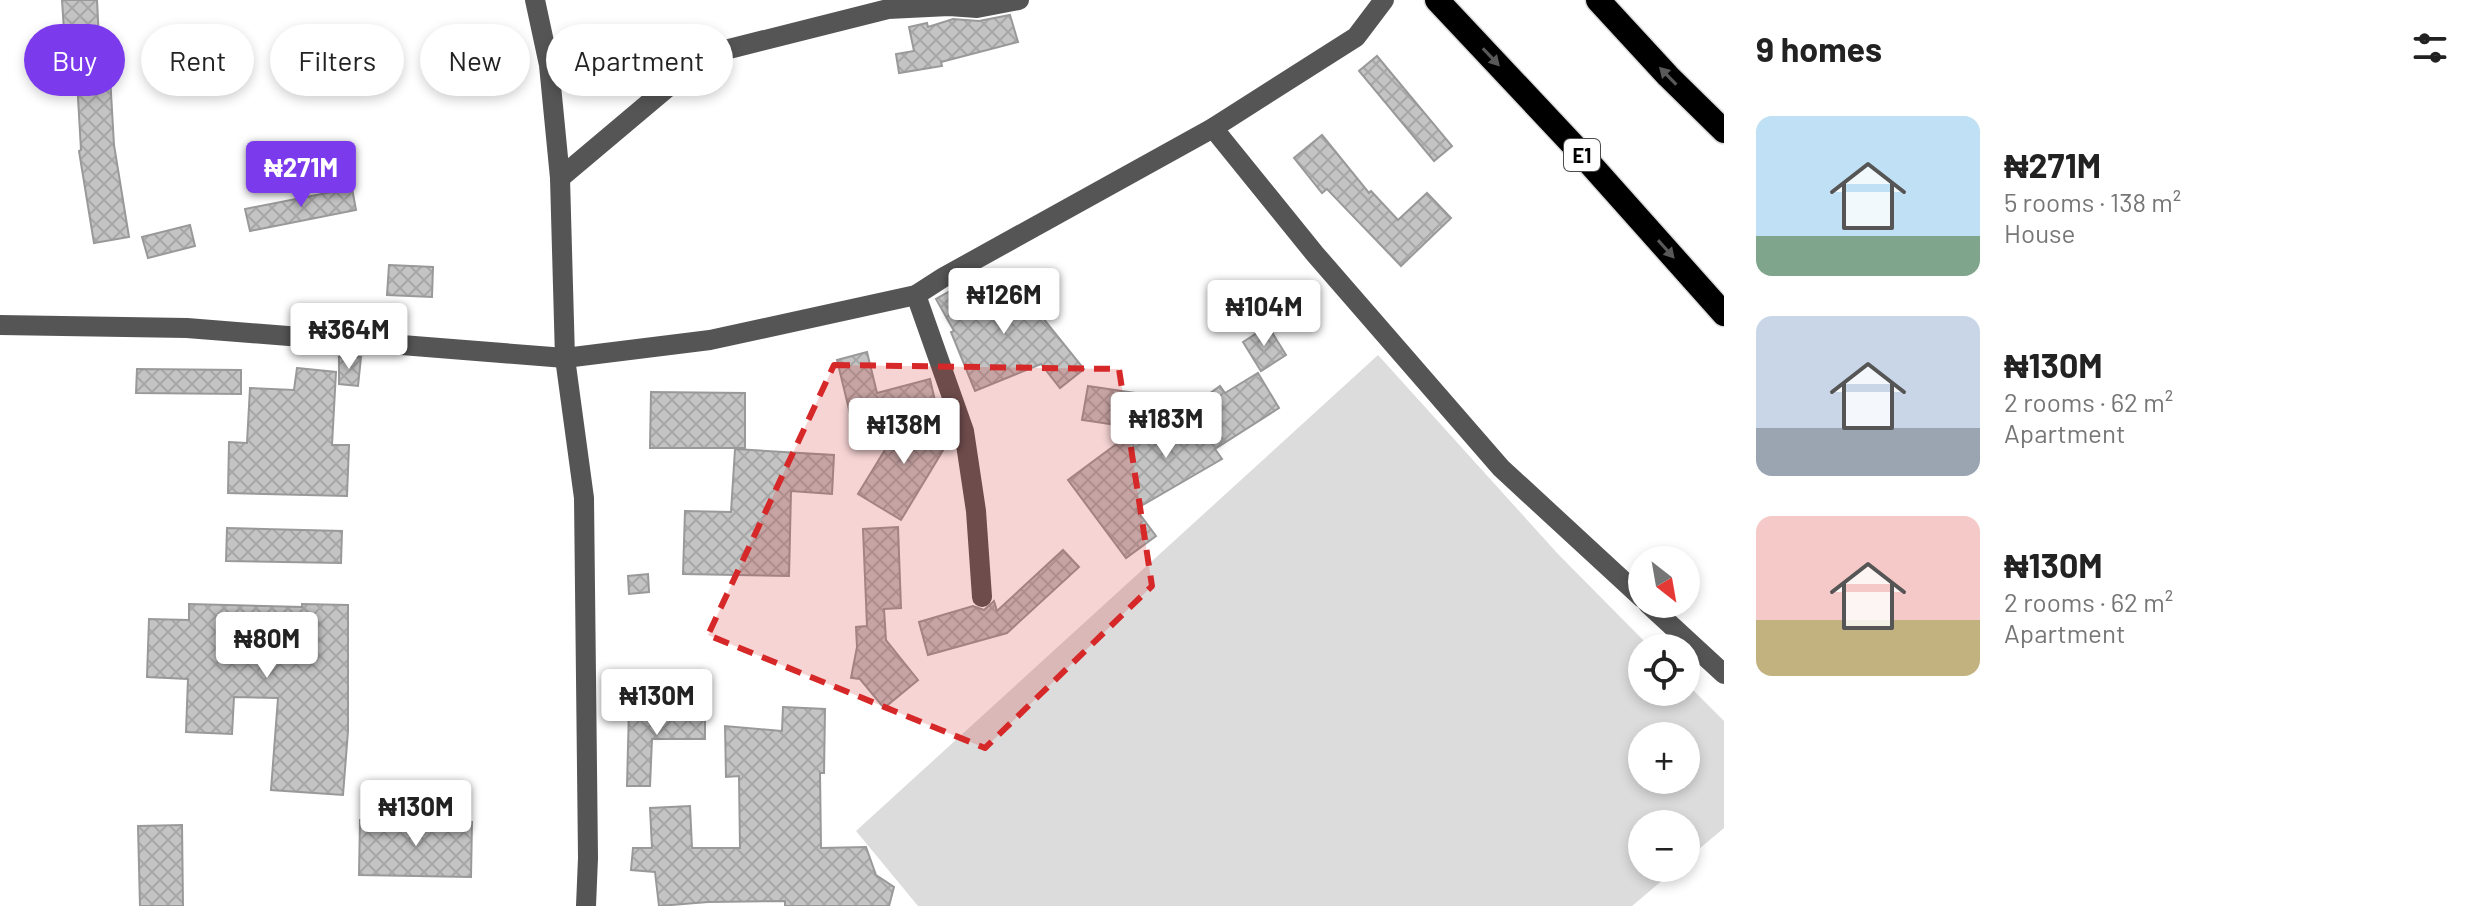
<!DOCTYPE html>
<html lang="en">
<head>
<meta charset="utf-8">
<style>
  :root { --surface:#fff; --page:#f2f2f2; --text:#222; --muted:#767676; --accent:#7c3aed }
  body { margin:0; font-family:Barlow,sans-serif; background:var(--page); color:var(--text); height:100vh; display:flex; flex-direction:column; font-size:30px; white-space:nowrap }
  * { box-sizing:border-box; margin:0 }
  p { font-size:26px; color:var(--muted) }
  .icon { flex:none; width:44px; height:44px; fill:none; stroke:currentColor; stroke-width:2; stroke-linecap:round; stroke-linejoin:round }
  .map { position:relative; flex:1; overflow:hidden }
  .details { display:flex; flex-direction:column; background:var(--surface); width:760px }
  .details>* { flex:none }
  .hud { position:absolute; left:24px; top:24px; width:760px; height:72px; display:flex; gap:16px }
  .needle { width:52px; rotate:149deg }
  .controls { position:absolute; left:1628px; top:546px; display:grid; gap:16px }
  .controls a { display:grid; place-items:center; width:72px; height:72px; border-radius:50%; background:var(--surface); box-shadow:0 4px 12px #0003; font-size:40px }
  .price { position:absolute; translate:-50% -68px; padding:0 18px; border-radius:8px; background:#fff; color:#222; font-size:26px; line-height:52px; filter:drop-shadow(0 2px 4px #0008) }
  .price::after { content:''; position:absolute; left:50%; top:48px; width:24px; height:18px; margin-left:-12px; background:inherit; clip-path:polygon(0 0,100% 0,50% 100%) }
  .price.active { background:var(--accent); color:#fff }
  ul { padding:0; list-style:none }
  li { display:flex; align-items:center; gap:24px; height:200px; padding:0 32px }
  li span { display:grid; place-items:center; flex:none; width:224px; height:160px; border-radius:16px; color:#555 }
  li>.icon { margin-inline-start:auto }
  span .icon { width:96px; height:96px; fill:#fffc; stroke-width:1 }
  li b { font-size:34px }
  h2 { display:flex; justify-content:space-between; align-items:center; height:96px; padding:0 32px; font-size:34px }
  .pill { padding:0 28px; border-radius:36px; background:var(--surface); box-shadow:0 4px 12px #0003; font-size:28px; line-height:72px }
  .pill.active { background:var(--accent); color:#fff }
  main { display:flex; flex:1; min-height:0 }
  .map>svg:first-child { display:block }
</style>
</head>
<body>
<main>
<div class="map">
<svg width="1724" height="906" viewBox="0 0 1724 906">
  <defs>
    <pattern id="building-cross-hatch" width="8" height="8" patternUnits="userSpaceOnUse" patternTransform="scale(2)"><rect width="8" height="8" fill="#c4c4c4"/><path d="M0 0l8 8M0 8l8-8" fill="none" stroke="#a7a7a7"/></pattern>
  </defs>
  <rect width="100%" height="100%" fill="#fff"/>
  <path fill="#dcdcdc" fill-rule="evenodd" d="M1378,355L1558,554L1651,648H1642V692H1686V683L1724,721V828L1686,860V824H1642V868H1677L1632,906H918L856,831ZM1642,736H1686V780H1642Z"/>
  <g fill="url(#building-cross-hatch)" stroke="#999" stroke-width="2">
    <polygon points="62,0 97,0 100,59 109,58 114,145 129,237 94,243 79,151 81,150 75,45 65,46"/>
    <polygon points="1010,15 1018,42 941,62 942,66 899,73 896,54 914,51 909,27 927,23 928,27 953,19 979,21"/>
    <polygon points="1377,56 1452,146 1434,161 1359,71"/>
    <polygon points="1322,135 1369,193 1371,191 1398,220 1427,193 1451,218 1401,266 1327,189 1322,193 1294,158"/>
    <polygon points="352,188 356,210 250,231 245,209"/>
    <polygon points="190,225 195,246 148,258 142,237"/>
    <polygon points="389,265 433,267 432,297 387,295"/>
    <polygon points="1009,276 1084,369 1060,388 1041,364 975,391 951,332 954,331 936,299 968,281 979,299"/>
    <polygon points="1268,326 1286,355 1261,371 1243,342"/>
    <polygon points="867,352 877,393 930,379 936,405 853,426 837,360"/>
    <polygon points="339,357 361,357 358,386 339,384"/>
    <polygon points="297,368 336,372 332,445 349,445 347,496 228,493 229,442 247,443 250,388 294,390"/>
    <polygon points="137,369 241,370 241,394 136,393"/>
    <polygon points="1258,373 1279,408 1215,449 1222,459 1136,509 1156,536 1126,558 1068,480 1130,434 1129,440 1157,423 1163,433 1193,412 1190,408 1220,386 1225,393"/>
    <polygon points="1088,386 1136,393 1131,427 1082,420"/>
    <polygon points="651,392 745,393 745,448 650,448"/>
    <polygon points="908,412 951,437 901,520 858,494"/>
    <polygon points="735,449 834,455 832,494 791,491 789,576 683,574 685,511 731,512"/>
    <polygon points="898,527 901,608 884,609 886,640 918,680 884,708 860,679 851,678 857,647 856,627 867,626 863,529"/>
    <polygon points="227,528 342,531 341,563 226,561"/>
    <polygon points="1063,550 1079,567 1007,633 928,655 919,622 973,606 984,610 994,601 997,611"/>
    <polygon points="648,574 649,592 629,594 628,576"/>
    <polygon points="189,604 302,607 302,604 348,605 348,731 343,795 271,790 278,698 234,697 232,734 186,732 188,679 147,677 149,619 189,620"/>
    <polygon points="783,707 825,709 824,773 820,773 821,848 866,847 876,875 894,887 889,906 785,906 785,901 708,902 659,906 655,872 631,870 633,848 652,848 650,808 690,806 692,848 740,848 739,776 726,777 725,726 782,731"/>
    <polygon points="629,708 705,711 705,739 652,739 650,786 627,786"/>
    <polygon points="360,820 472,822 471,877 359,875"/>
    <polygon points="182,825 183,906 140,906 138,826"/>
  </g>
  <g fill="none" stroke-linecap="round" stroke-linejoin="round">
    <g stroke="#dbdbdb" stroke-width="27">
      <g id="highway">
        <polyline points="1437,0 1576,148 1724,314"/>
        <polyline points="1598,0 1668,76 1724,131"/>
      </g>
    </g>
    <g stroke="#555" stroke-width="20">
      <polyline points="535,0 549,65 560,178 565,358 584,498 588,858 586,906"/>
      <polyline points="1213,128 1315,254 1501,468 1642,598"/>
      <polyline points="560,178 693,66 721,51 888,9 949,6 977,8 1019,0"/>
      <polyline points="916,295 964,431 976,511 982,597"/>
      <polyline points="0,325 187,328 565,358 710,340 916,295 944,277 1213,128 1356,37 1384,0"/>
      <polyline points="1648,604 1724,674"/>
    </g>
    <use href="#highway" stroke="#000" stroke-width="24"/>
  </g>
  <defs><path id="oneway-solid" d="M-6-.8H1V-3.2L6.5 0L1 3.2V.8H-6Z" transform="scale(2)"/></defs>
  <g fill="#595959">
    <use href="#oneway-solid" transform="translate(1491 57) rotate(47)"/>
    <use href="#oneway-solid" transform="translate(1668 76) rotate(-134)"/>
    <use href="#oneway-solid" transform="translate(1666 249) rotate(48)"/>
  </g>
  <path fill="#d62828" fill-opacity="0.2" stroke="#d62828" stroke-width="6" stroke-dasharray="16 10" stroke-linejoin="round" d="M834,365L1119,369L1152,586L985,748L708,635Z"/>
  <g text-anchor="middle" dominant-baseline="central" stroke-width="6" stroke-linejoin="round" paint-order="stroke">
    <rect fill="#fff" stroke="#4c4c4c" stroke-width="2" x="1564" y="139" width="36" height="32" rx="6"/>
    <g font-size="20" font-weight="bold" fill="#000">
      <text x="1582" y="155">E1</text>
    </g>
  </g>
</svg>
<div class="controls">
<a><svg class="needle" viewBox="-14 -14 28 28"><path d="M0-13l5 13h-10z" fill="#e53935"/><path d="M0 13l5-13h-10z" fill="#767676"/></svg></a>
<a><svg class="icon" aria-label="locate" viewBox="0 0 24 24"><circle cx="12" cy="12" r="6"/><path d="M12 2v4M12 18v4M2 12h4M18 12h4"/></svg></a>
<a>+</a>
<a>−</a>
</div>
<b class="price active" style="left:301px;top:209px">₦271M</b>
<b class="price" style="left:1004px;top:336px">₦126M</b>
<b class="price" style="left:1264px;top:348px">₦104M</b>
<b class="price" style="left:349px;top:371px">₦364M</b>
<b class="price" style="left:1166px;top:460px">₦183M</b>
<b class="price" style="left:904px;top:466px">₦138M</b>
<b class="price" style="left:267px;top:680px">₦80M</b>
<b class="price" style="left:657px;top:737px">₦130M</b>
<b class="price" style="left:416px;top:848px">₦130M</b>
<div class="hud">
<a class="pill active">Buy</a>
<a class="pill">Rent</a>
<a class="pill">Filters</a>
<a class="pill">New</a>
<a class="pill">Apartment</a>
</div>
</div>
<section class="details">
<h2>9 homes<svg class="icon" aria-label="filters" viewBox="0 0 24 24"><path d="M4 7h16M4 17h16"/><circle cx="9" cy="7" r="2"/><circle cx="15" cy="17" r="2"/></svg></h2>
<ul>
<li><span style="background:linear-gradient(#bfe0f5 75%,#7fa58c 0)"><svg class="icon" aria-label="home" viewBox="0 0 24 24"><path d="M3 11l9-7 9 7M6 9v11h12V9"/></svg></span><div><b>₦271M</b><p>5 rooms · 138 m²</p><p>House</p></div></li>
<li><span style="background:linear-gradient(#c9d6e8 70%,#9aa5b1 0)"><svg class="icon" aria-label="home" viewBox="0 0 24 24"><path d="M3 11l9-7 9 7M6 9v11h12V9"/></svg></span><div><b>₦130M</b><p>2 rooms · 62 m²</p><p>Apartment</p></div></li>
<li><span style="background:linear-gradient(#f6c9c9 65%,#c2b280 0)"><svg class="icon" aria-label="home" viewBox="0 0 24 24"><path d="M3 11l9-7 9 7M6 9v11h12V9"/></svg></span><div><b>₦130M</b><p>2 rooms · 62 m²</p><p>Apartment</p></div></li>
</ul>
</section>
</main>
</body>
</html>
